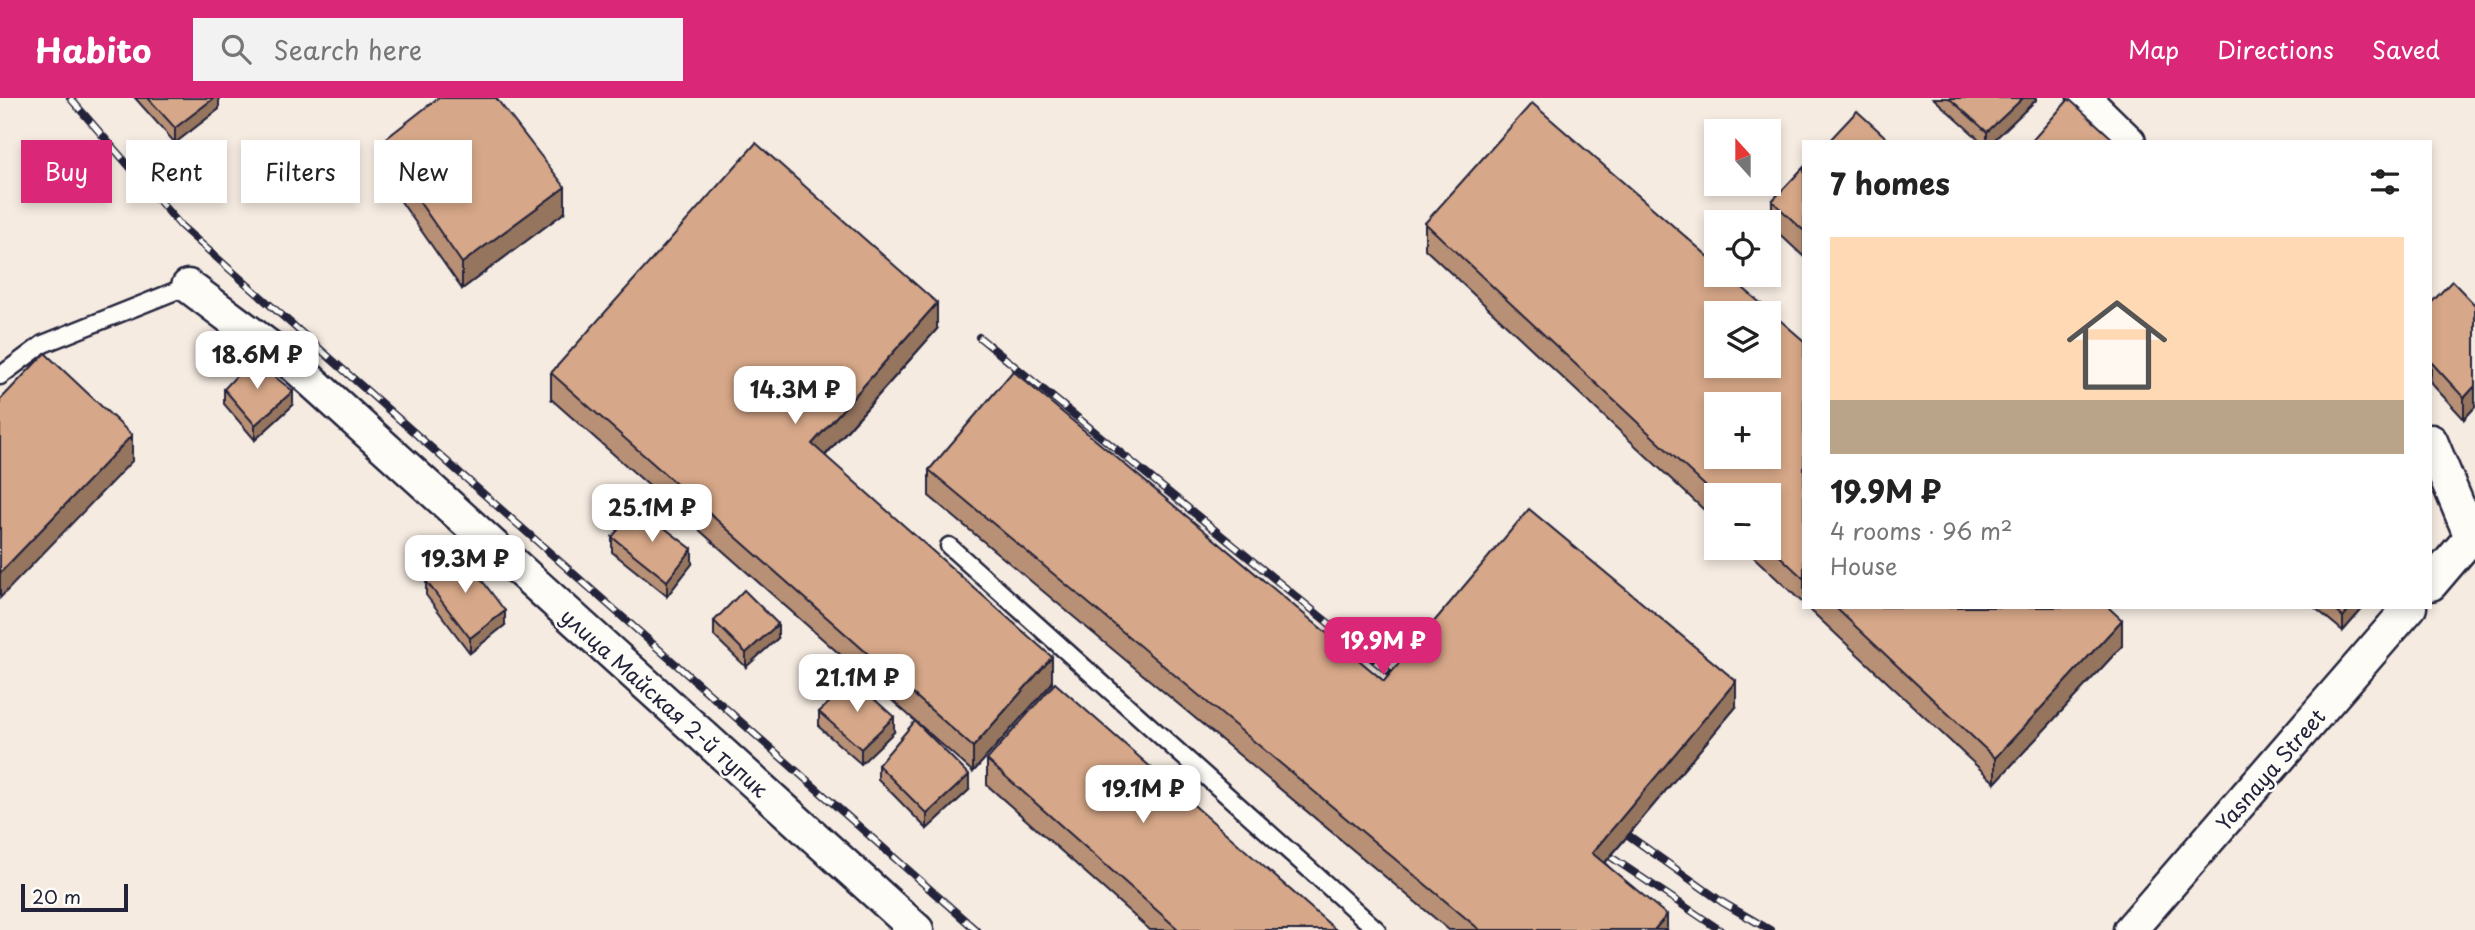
<!DOCTYPE html>
<html lang="en">
<head>
<meta charset="utf-8">
<style>
  :root { --surface:#fff; --page:#f2f2f2; --text:#222; --muted:#767676; --line:#e0e0e0; --accent:#db2777 }
  body { margin:0; font-family:"Playpen Sans",sans-serif; background:var(--page); color:var(--text); height:100vh; display:flex; flex-direction:column; font-size:26px; white-space:nowrap }
  * { box-sizing:border-box; margin:0 }
  p { font-size:23px; color:var(--muted) }
  .icon { flex:none; width:38px; height:38px; fill:none; stroke:currentColor; stroke-width:2; stroke-linecap:round; stroke-linejoin:round }
  .map { position:relative; flex:1; overflow:hidden }
  .sheet { position:absolute; left:1802px; top:42px; width:630px; height:469px; display:flex; flex-direction:column; background:var(--surface); border-radius:0px; box-shadow:0 4px 10px #0003 }
  .sheet>* { flex:none }
  .banner { position:absolute; left:21px; top:42px; width:665px; height:63px; display:flex; gap:14px }
  .needle { width:46px; rotate:339deg }
  .controls { position:absolute; left:1704px; top:21px; display:grid; gap:14px }
  .controls a { display:grid; place-items:center; width:77px; height:77px; border-radius:0px; background:var(--surface); box-shadow:0 4px 10px #0003; font-size:35px }
  .scale { position:absolute; left:21px; bottom:18px; width:107px; box-sizing:border-box; padding-left:7px; border:4px solid #22223b; border-top:0; font-size:19px; line-height:24px; white-space:nowrap; color:#22223b; -webkit-text-stroke:5px #fdfcf7; paint-order:stroke }
  .price { position:absolute; translate:-50% -60px; padding:0 16px; border-radius:14px; background:#fff; color:#222; font-size:23px; line-height:46px; filter:drop-shadow(0 2px 4px #0008) }
  .price::after { content:''; position:absolute; left:50%; top:42px; width:21px; height:16px; margin-left:-10px; background:inherit; clip-path:polygon(0 0,100% 0,50% 100%) }
  .price.on { background:var(--accent); color:#fff }
  ul { padding:0; list-style:none }
  li { display:grid; align-content:center; gap:14px; height:371px; padding:0 28px }
  li+li { border-top:2px solid var(--line) }
  li span { display:grid; place-items:center; height:217px; border-radius:0px; color:#555 }
  li>.icon { margin-inline-start:auto }
  span .icon { width:126px; height:126px; fill:#fffc; stroke-width:1 }
  li b { font-size:30px }
  h2 { display:flex; justify-content:space-between; align-items:center; height:84px; padding:0 28px; font-size:30px }
  .chip { padding:0 24px; border-radius:0px; background:var(--surface); box-shadow:0 4px 10px #0003; font-size:24px; line-height:63px }
  .chip.on { background:var(--accent); color:#fff }
  header { display:flex; align-items:center; gap:42px; box-sizing:border-box; height:98px; padding:0 35px; background:var(--accent); color:#fff }
  header strong { font-size:33px }
  nav { display:flex; gap:38px; margin-inline-start:auto; font-size:24px }
  .search { width:490px; height:63px; background:var(--page); display:flex; align-items:center; gap:18px; box-sizing:border-box; padding:0 24px; border-radius:0px; color:var(--muted); font-size:26px }
  .map>svg:first-child { display:block }
</style>
</head>
<body>
<header>
<strong>Habito</strong>
<div class="search"><svg class="icon" aria-label="search" viewBox="0 0 24 24"><circle cx="10" cy="10" r="6"/><path d="M15 15l6 6"/></svg>Search here</div>
<nav><a>Map</a><a>Directions</a><a>Saved</a></nav>
</header>
<div class="map">
<svg width="2475" height="832" viewBox="0 0 2475 832">
  <rect width="100%" height="100%" fill="#f5ebe1"/>
  <filter id="ink" filterUnits="userSpaceOnUse"><feTurbulence type="fractalNoise" baseFrequency=".0143" numOctaves="2"/><feDisplacementMap in="SourceGraphic" scale="14" xChannelSelector="R" yChannelSelector="G"/><feConvolveMatrix kernelMatrix="1 2 1 2 8 2 1 2 1" color-interpolation-filters="sRGB"/></filter>
  <g filter="url(#ink)">
    <g fill="none" stroke-linecap="round" stroke-linejoin="round">
      <g stroke="#22223b" stroke-width="21">
        <g id="lane">
          <polyline points="0,278 43,246 188,188"/>
          <polyline points="949,448 1377,832"/>
        </g>
      </g>
      <g stroke="#22223b" stroke-width="37">
        <g id="street">
          <polyline points="2084,0 2129,44"/>
          <polyline points="188,188 296,269 917,832"/>
          <polyline points="2431,343 2471,439 2431,486"/>
          <polyline points="2130,832 2410,509"/>
        </g>
      </g>
      <use href="#lane" stroke="#fdfcf7" stroke-width="16"/>
      <use href="#street" stroke="#fdfcf7" stroke-width="32"/>
      <g stroke="#22223b" stroke-width="8">
        <g id="rail">
          <polyline points="70,0 181,128 976,832"/>
          <polyline points="979,239 1403,586"/>
          <polyline points="1614,727 1722,804 1770,832"/>
          <polyline points="1611,759 1720,832"/>
        </g>
      </g>
      <use href="#rail" stroke="#fdfcf7" stroke-width="5" stroke-dasharray="16" stroke-linecap="butt"/>
    </g>
    <g fill="#b89075" stroke="#22223b" stroke-width="2">
      <polygon points="135,0 219,0 219,11 175,45"/>
      <polygon points="1933,0 2036,0 2036,2 1992,44 1982,44"/>
      <polygon points="379,46 565,114 462,191 379,72"/>
      <polygon points="1804,69 1804,159 1772,129 1772,103"/>
      <polygon points="1425,125 1804,243 1804,506 1744,450 1769,450 1769,397 1717,397 1717,424 1425,151"/>
      <polygon points="2431,205 2475,207 2475,309 2464,321 2431,285"/>
      <polygon points="937,231 825,358 1052,585 973,674 551,301 551,275"/>
      <polygon points="224,291 293,307 255,342 224,306"/>
      <polygon points="929,372 1384,583 1736,609 1605,765 1667,832 1449,832 929,398"/>
      <polygon points="612,439 692,466 667,498 612,454"/>
      <polygon points="426,483 505,527 470,555 426,497"/>
      <polygon points="1807,509 2108,509 2122,548 1995,685"/>
      <polygon points="2314,509 2364,509 2343,533"/>
      <polygon points="714,523 778,540 746,569 714,538"/>
      <polygon points="819,614 894,634 861,666 819,629"/>
      <polygon points="987,662 1336,832 1150,832 987,687"/>
      <polygon points="878,667 969,692 927,731 878,681"/>
    </g>
    <g fill="#96755f" stroke="#22223b" stroke-width="2">
      <polygon points="214,0 219,0 219,11 175,45 175,30"/>
      <polygon points="2023,0 2036,0 2036,2 1992,44 1987,44 1987,34"/>
      <polygon points="565,89 565,114 462,191 462,165"/>
      <polygon points="937,205 937,231 812,372 812,346"/>
      <polygon points="2475,288 2475,309 2464,321 2464,300"/>
      <polygon points="293,293 293,307 255,342 255,327"/>
      <polygon points="132,337 132,363 0,500 0,475"/>
      <polygon points="692,451 692,466 667,498 667,483"/>
      <polygon points="2351,509 2364,509 2343,533 2343,519"/>
      <polygon points="505,513 505,527 470,555 470,540"/>
      <polygon points="2122,522 2122,548 1995,685 1995,660"/>
      <polygon points="778,526 778,540 746,569 746,555"/>
      <polygon points="1052,559 1052,585 973,674 973,649"/>
      <polygon points="1736,583 1736,609 1592,780 1592,755"/>
      <polygon points="894,619 894,634 861,666 861,651"/>
      <polygon points="969,677 969,692 927,731 927,716"/>
      <polygon points="1667,817 1667,832 1654,832"/>
    </g>
    <g fill="#d6a788" stroke="#22223b" stroke-width="2" fill-rule="evenodd">
      <polygon points="148,0 214,0 175,30"/>
      <polygon points="438,0 496,0 565,89 462,165 379,46"/>
      <polygon points="1949,0 2023,0 1987,34"/>
      <polygon points="2069,1 2115,43 2031,44"/>
      <path d="M1532,5L1717,166V177H1728L1804,243V481L1769,448V397H1717V399L1425,125ZM1717,215H1769V268H1717ZM1717,306H1769V359H1717Z"/>
      <polygon points="1857,13 1891,44 1828,44"/>
      <polygon points="756,45 937,205 812,346 1052,559 973,649 551,275"/>
      <polygon points="1804,69 1804,133 1772,103"/>
      <polygon points="2452,183 2475,207 2475,288 2464,300 2431,264 2431,205"/>
      <polygon points="45,255 132,337 0,475 0,302"/>
      <polygon points="252,261 293,293 255,327 224,291"/>
      <polygon points="1013,273 1384,583 1529,411 1736,583 1592,755 1667,817 1654,832 1480,832 929,372"/>
      <polygon points="637,409 692,451 667,483 612,439"/>
      <polygon points="460,453 505,513 470,540 426,483"/>
      <polygon points="744,492 778,526 746,555 714,523"/>
      <polygon points="1835,509 2108,509 2122,522 1995,660"/>
      <polygon points="2332,509 2351,509 2343,519"/>
      <polygon points="853,582 894,619 861,651 819,614"/>
      <polygon points="1055,585 1336,832 1179,832 987,662"/>
      <polygon points="915,623 969,677 927,716 878,667"/>
    </g>
  </g>
  <g text-anchor="middle" dominant-baseline="central" stroke-width="5" stroke-linejoin="round" paint-order="stroke">
    <g font-size="21" fill="#22223b" stroke="#fdfcf7">
      <text transform="translate(665 604) rotate(42)">улица Майская 2-й тупик</text>
      <text transform="translate(2270 671) rotate(-49)">Yasnaya Street</text>
    </g>
  </g>
</svg>
<div class="controls">
<a><svg class="needle" viewBox="-14 -14 28 28"><path d="M0-13l5 13h-10z" fill="#e53935"/><path d="M0 13l5-13h-10z" fill="#767676"/></svg></a>
<a><svg class="icon" aria-label="locate" viewBox="0 0 24 24"><circle cx="12" cy="12" r="6"/><path d="M12 2v4M12 18v4M2 12h4M18 12h4"/></svg></a>
<a><svg class="icon" aria-label="layers" viewBox="0 0 24 24"><path d="M12 4l9 5-9 5-9-5zM3 14l9 5 9-5"/></svg></a>
<a>+</a>
<a>−</a>
</div>
<div class="scale">20 m</div>
<b class="price" style="left:257px;top:293px">18.6M ₽</b>
<b class="price" style="left:795px;top:328px">14.3M ₽</b>
<b class="price" style="left:652px;top:446px">25.1M ₽</b>
<b class="price" style="left:465px;top:497px">19.3M ₽</b>
<b class="price on" style="left:1383px;top:579px">19.9M ₽</b>
<b class="price" style="left:857px;top:616px">21.1M ₽</b>
<b class="price" style="left:1143px;top:727px">19.1M ₽</b>
<div class="banner">
<a class="chip on">Buy</a>
<a class="chip">Rent</a>
<a class="chip">Filters</a>
<a class="chip">New</a>
</div>
<section class="sheet">
<h2>7 homes<svg class="icon" aria-label="filters" viewBox="0 0 24 24"><path d="M4 7h16M4 17h16"/><circle cx="9" cy="7" r="2"/><circle cx="15" cy="17" r="2"/></svg></h2>
<ul>
<li><span style="background:linear-gradient(#ffd9b3 75%,#b9a48a 0)"><svg class="icon" aria-label="home" viewBox="0 0 24 24"><path d="M3 11l9-7 9 7M6 9v11h12V9"/></svg></span><div><b>19.9M ₽</b><p>4 rooms · 96 m²</p><p>House</p></div></li>
</ul>
</section>
</div>
</body>
</html>
